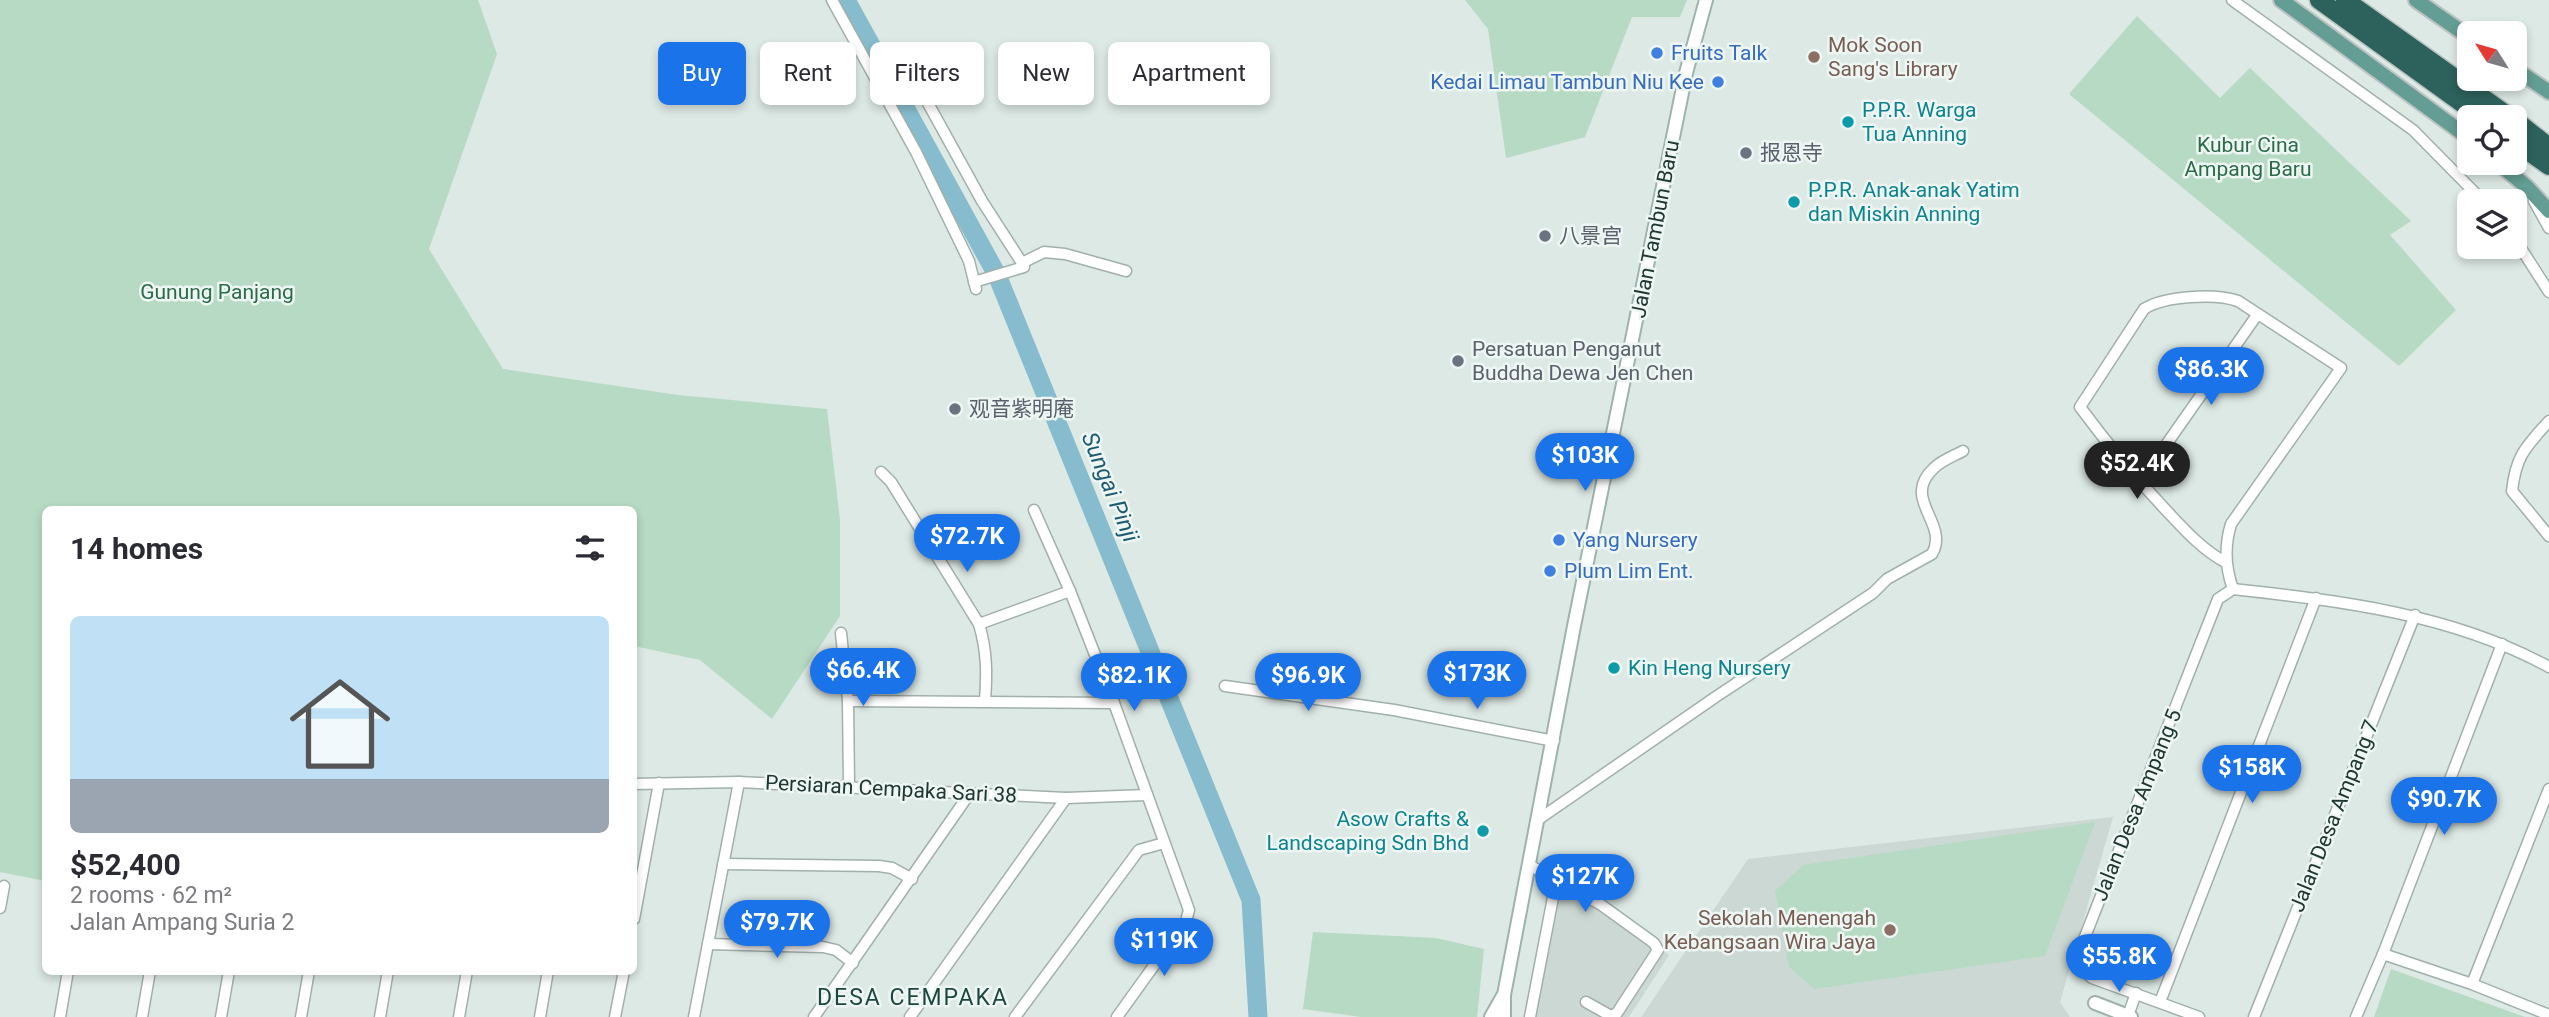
<!DOCTYPE html>
<html lang="en">
<head>
<meta charset="utf-8">
<style>
  :root { --surface:#fff; --page:#f7f7f7; --text:#2b2b33; --muted:#7c7c81; --accent:#1a73e8 }
  body { margin:0; font-family:Roboto,"Noto Sans SC",sans-serif; background:var(--page); color:var(--text); height:100vh; display:flex; flex-direction:column; font-size:26px; white-space:nowrap }
  * { box-sizing:border-box; margin:0 }
  p { font-size:23px; color:var(--muted) }
  .icon { flex:none; width:38px; height:38px; fill:none; stroke:currentColor; stroke-width:2; stroke-linecap:round; stroke-linejoin:round }
  .map { position:relative; flex:1; overflow:hidden }
  .side { position:absolute; left:42px; top:506px; width:595px; height:469px; display:flex; flex-direction:column; background:var(--surface); border-radius:10px; box-shadow:0 4px 10px #0003 }
  .side>* { flex:none }
  .hud { position:absolute; left:658px; top:42px; width:665px; height:63px; display:flex; gap:14px }
  .needle { width:46px; rotate:307deg }
  .tools { position:absolute; left:2457px; top:21px; display:grid; gap:14px }
  .tools a { display:grid; place-items:center; width:70px; height:70px; border-radius:10px; background:var(--surface); box-shadow:0 4px 10px #0003; font-size:35px }
  .price { position:absolute; translate:-50% -60px; padding:0 16px; border-radius:24px; background:var(--accent); color:#fff; font-size:23px; line-height:46px; filter:drop-shadow(0 2px 4px #0008) }
  .price::after { content:''; position:absolute; left:50%; top:42px; width:21px; height:16px; margin-left:-10px; background:inherit; clip-path:polygon(0 0,100% 0,50% 100%) }
  .price.current { background:#222; color:#fff }
  ul { padding:0; list-style:none }
  li { display:grid; align-content:center; gap:14px; height:371px; padding:0 28px }
  li span { display:grid; place-items:center; height:217px; border-radius:10px; color:#555 }
  li>.icon { margin-inline-start:auto }
  span .icon { width:126px; height:126px; fill:#fffc; stroke-width:1 }
  li b { font-size:30px }
  h2 { display:flex; justify-content:space-between; align-items:center; height:84px; padding:0 28px; font-size:30px }
  .pill { padding:0 24px; border-radius:10px; background:var(--surface); box-shadow:0 4px 10px #0003; font-size:24px; line-height:63px }
  .pill.current { background:var(--accent); color:#fff }
  .map>svg:first-child { display:block }
</style>
</head>
<body>
<div class="map">
<svg width="2549" height="1017" viewBox="0 0 2549 1017">
  <rect width="100%" height="100%" fill="#dde9e5"/>
  <g fill="#ccd8d4">
    <polygon points="2113,817 2060,1002 2070,1017 1641,1017 1748,859"/>
    <polygon points="1554,876 1669,955 1629,1017 1532,1017"/>
  </g>
  <g fill="#b6dac3">
    <polygon points="0,0 478,0 497,54 429,249 503,369 678,395 827,409 840,520 840,616 772,719 700,660 634,646 634,509 46,509 45,881 0,872"/>
    <polygon points="1465,0 1687,0 1680,17 1632,17 1585,137 1506,158 1488,29"/>
    <polygon points="2137,16 2220,98 2250,68 2411,221 2390,235 2456,310 2399,366 2069,94"/>
    <polygon points="2095,822 2045,956 1814,989 1789,967 1775,891 1803,865"/>
    <polygon points="1313,932 1436,938 1484,949 1477,1017 1361,1017 1303,1009"/>
    <polygon points="2391,969 2525,1017 2374,1017"/>
  </g>
  <g fill="none" stroke-linecap="round" stroke-linejoin="round">
    <polyline stroke="#86bccd" stroke-width="19" points="846,0 997,275 1251,900 1258,1017"/>
    <g stroke="#a1b0ac" stroke-width="13">
      <g id="minor">
        <polyline points="832,0 916,152 969,261 976,289"/>
        <polyline points="2232,0 2413,130 2483,201"/>
        <polyline points="939,49 914,58 908,63 908,67 982,201 1022,263"/>
        <polyline points="2534,201 2549,228"/>
        <polyline points="2515,239 2549,292"/>
        <polyline points="974,282 1024,267 1022,263 1044,252 1065,254 1126,271"/>
        <path d="M2549,421C2526,447 2516,455 2512,491L2549,536"/>
        <path d="M881,472L891,482L979,624C987,651 987,674 985,701"/>
        <polyline points="2140,482 2257,315"/>
        <polyline points="1034,510 1070,591 1114,703 1189,910 1186,921 1117,1017"/>
        <path d="M2225,562C2200,548 2184,529 2164,508C2134,476 2106,442 2080,407L2144,309C2164,296 2215,293 2238,301L2341,368L2231,524C2224,547 2225,567 2233,589"/>
        <polyline points="979,624 1070,591"/>
        <polyline points="841,633 848,701 849,785"/>
        <polyline points="1225,686 1394,710 1554,741"/>
        <polyline points="848,701 1114,703"/>
        <polyline points="634,784 739,782 1066,798 1147,795"/>
        <path d="M1539,819L1717,696L1873,593L1887,579L1932,554C1950,523 1900,499 1934,468C1942,460 1954,456 1963,451"/>
        <polyline points="723,864 879,866 892,868 912,879"/>
        <polyline points="1529,865 1600,904 1654,943 1658,950 1617,1013 1611,1016 1586,1002"/>
        <polyline points="0,908 4,886"/>
        <polyline points="634,919 659,783"/>
        <polyline points="708,944 823,947 836,950 853,963"/>
        <polyline points="2383,954 2472,984 2549,1015"/>
        <polyline points="2472,984 2549,789"/>
        <polyline points="2160,1002 2316,598"/>
        <polyline points="2128,1016 2136,993"/>
        <polyline points="60,1017 68,971"/>
        <polyline points="142,1017 150,971"/>
        <polyline points="221,1017 229,971"/>
        <polyline points="301,1017 309,971"/>
        <polyline points="380,1017 388,971"/>
        <polyline points="459,1017 467,971"/>
        <polyline points="540,1017 548,971"/>
        <polyline points="615,1017 624,971"/>
        <polyline points="694,1017 739,782"/>
        <polyline points="814,1017 970,793"/>
        <polyline points="910,1017 1066,798"/>
        <polyline points="1015,1017 1139,850 1164,843"/>
        <polyline points="1530,1017 1556,882"/>
        <path d="M2199,1017L2092,978L2079,966L2077,957L2218,599L2233,589C2342,601 2452,614 2549,667"/>
        <polyline points="2254,1017 2415,615"/>
        <polyline points="2356,1017 2383,954 2502,644"/>
      </g>
    </g>
    <g stroke="#a1b0ac" stroke-width="16">
      <polyline id="tertiary" points="2095,1003 2131,1017"/>
    </g>
    <g stroke="#9db4ae" stroke-width="16">
      <g id="secondary">
        <polyline points="1491,1017 1503,996"/>
        <polyline points="1504,1017 1504,995 1574,626 1686,73 1706,0"/>
      </g>
    </g>
    <g stroke="#bcc3c2" stroke-width="18">
      <g id="primary">
        <polyline points="2281,0 2469,138"/>
        <polyline points="2416,0 2469,37"/>
        <polyline points="2515,69 2549,92"/>
        <polyline points="2498,163 2527,187 2549,211"/>
      </g>
    </g>
    <g stroke="#bcc3c2" stroke-width="21">
      <g id="motorway">
        <polyline points="2319,0 2481,117"/>
        <polyline points="2345,0 2510,117"/>
        <polyline points="2515,120 2549,147"/>
        <polyline points="2515,142 2549,166"/>
      </g>
    </g>
    <use href="#minor" stroke="#fff" stroke-width="10"/>
    <use href="#tertiary" stroke="#fff" stroke-width="12"/>
    <use href="#secondary" stroke="#fff" stroke-width="12"/>
    <use href="#primary" stroke="#639d93" stroke-width="14"/>
    <use href="#motorway" stroke="#2d625c" stroke-width="18"/>
  </g>
  <g fill="#3f7fe0" stroke="#edf6f2" stroke-width="2.5">
    <circle cx="1657" cy="53" r="7"/>
    <circle cx="1718" cy="82" r="7"/>
    <circle cx="1559" cy="540" r="7"/>
    <circle cx="1550" cy="571" r="7"/>
  </g>
  <g fill="#8d6e63" stroke="#edf6f2" stroke-width="2.5">
    <circle cx="1814" cy="57" r="7"/>
    <circle cx="1890" cy="930" r="7"/>
  </g>
  <g fill="#0f9aa8" stroke="#edf6f2" stroke-width="2.5">
    <circle cx="1848" cy="122" r="7"/>
    <circle cx="1794" cy="202" r="7"/>
    <circle cx="1614" cy="668" r="7"/>
    <circle cx="1483" cy="831" r="7"/>
  </g>
  <g fill="#6b7280" stroke="#edf6f2" stroke-width="2.5">
    <circle cx="1746" cy="153" r="7"/>
    <circle cx="1545" cy="236" r="7"/>
    <circle cx="1458" cy="361" r="7"/>
    <circle cx="955" cy="409" r="7"/>
  </g>
  <g text-anchor="middle" dominant-baseline="central" stroke-width="5" stroke-linejoin="round" paint-order="stroke">
    <g font-size="21" fill="#785e54" stroke="#edf6f2" text-anchor="start">
      <text x="1828" y="45">Mok Soon<tspan x="1828" dy="24">Sang's Library</tspan></text>
      <text x="1876" y="918" text-anchor="end">Sekolah Menengah<tspan x="1876" dy="24">Kebangsaan Wira Jaya</tspan></text>
    </g>
    <g font-size="21" fill="#366cbe" stroke="#edf6f2" text-anchor="start">
      <text x="1671" y="53">Fruits Talk</text>
      <text x="1704" y="82" text-anchor="end">Kedai Limau Tambun Niu Kee</text>
      <text x="1573" y="540">Yang Nursery</text>
      <text x="1564" y="571">Plum Lim Ent.</text>
    </g>
    <g font-size="21" fill="#0d838f" stroke="#edf6f2" text-anchor="start">
      <text x="1862" y="110">P.P.R. Warga<tspan x="1862" dy="24">Tua Anning</tspan></text>
      <text x="1808" y="190">P.P.R. Anak-anak Yatim<tspan x="1808" dy="24">dan Miskin Anning</tspan></text>
      <text x="1628" y="668">Kin Heng Nursery</text>
      <text x="1469" y="819" text-anchor="end">Asow Crafts &amp;<tspan x="1469" dy="24">Landscaping Sdn Bhd</tspan></text>
    </g>
    <g font-size="21" fill="#2c6c4a" stroke="#edf6f2">
      <text x="2248" y="145">Kubur Cina<tspan x="2248" dy="24">Ampang Baru</tspan></text>
      <text x="217" y="292">Gunung Panjang</text>
    </g>
    <g font-size="21" fill="#5b616d" stroke="#edf6f2" text-anchor="start">
      <text x="1760" y="153">报恩寺</text>
      <text x="1559" y="236">八景宫</text>
      <text x="1472" y="349">Persatuan Penganut<tspan x="1472" dy="24">Buddha Dewa Jen Chen</tspan></text>
      <text x="969" y="409">观音紫明庵</text>
    </g>
    <g font-size="21" fill="#203733" stroke="#edf6f2">
      <text transform="translate(1655 229) rotate(-79)">Jalan Tambun Baru</text>
      <text transform="translate(891 789) rotate(3)">Persiaran Cempaka Sari 38</text>
      <text transform="translate(2137 805) rotate(-68)">Jalan Desa Ampang 5</text>
      <text transform="translate(2334 816) rotate(-68)">Jalan Desa Ampang 7</text>
    </g>
    <g font-size="23" font-style="italic" fill="#1d5b70" stroke="#edf6f2">
      <text transform="translate(1110 487) rotate(68)">Sungai Pinji</text>
    </g>
    <g font-size="23" letter-spacing="2" fill="#1d4841" stroke="#edf6f2">
      <text x="913" y="997">DESA CEMPAKA</text>
    </g>
  </g>
</svg>
<div class="tools">
<a><svg class="needle" viewBox="-14 -14 28 28"><path d="M0-13l5 13h-10z" fill="#e53935"/><path d="M0 13l5-13h-10z" fill="#7c7c81"/></svg></a>
<a><svg class="icon" aria-label="locate" viewBox="0 0 24 24"><circle cx="12" cy="12" r="6"/><path d="M12 2v4M12 18v4M2 12h4M18 12h4"/></svg></a>
<a><svg class="icon" aria-label="layers" viewBox="0 0 24 24"><path d="M12 4l9 5-9 5-9-5zM3 14l9 5 9-5"/></svg></a>
</div>
<b class="price" style="left:2211px;top:407px">$86.3K</b>
<b class="price" style="left:1585px;top:493px">$103K</b>
<b class="price current" style="left:2137px;top:501px">$52.4K</b>
<b class="price" style="left:967px;top:574px">$72.7K</b>
<b class="price" style="left:863px;top:708px">$66.4K</b>
<b class="price" style="left:1477px;top:711px">$173K</b>
<b class="price" style="left:1134px;top:713px">$82.1K</b>
<b class="price" style="left:1308px;top:713px">$96.9K</b>
<b class="price" style="left:2252px;top:805px">$158K</b>
<b class="price" style="left:2444px;top:837px">$90.7K</b>
<b class="price" style="left:1585px;top:914px">$127K</b>
<b class="price" style="left:777px;top:960px">$79.7K</b>
<b class="price" style="left:1164px;top:978px">$119K</b>
<b class="price" style="left:2119px;top:994px">$55.8K</b>
<div class="hud">
<a class="pill current">Buy</a>
<a class="pill">Rent</a>
<a class="pill">Filters</a>
<a class="pill">New</a>
<a class="pill">Apartment</a>
</div>
<section class="side">
<h2>14 homes<svg class="icon" aria-label="filters" viewBox="0 0 24 24"><path d="M4 7h16M4 17h16"/><circle cx="9" cy="7" r="2"/><circle cx="15" cy="17" r="2"/></svg></h2>
<ul>
<li><span style="background:linear-gradient(#bfe0f5 75%,#9aa5b1 0)"><svg class="icon" aria-label="home" viewBox="0 0 24 24"><path d="M3 11l9-7 9 7M6 9v11h12V9"/></svg></span><div><b>$52,400</b><p>2 rooms · 62 m²</p><p>Jalan Ampang Suria 2</p></div></li>
</ul>
</section>
</div>
</body>
</html>
